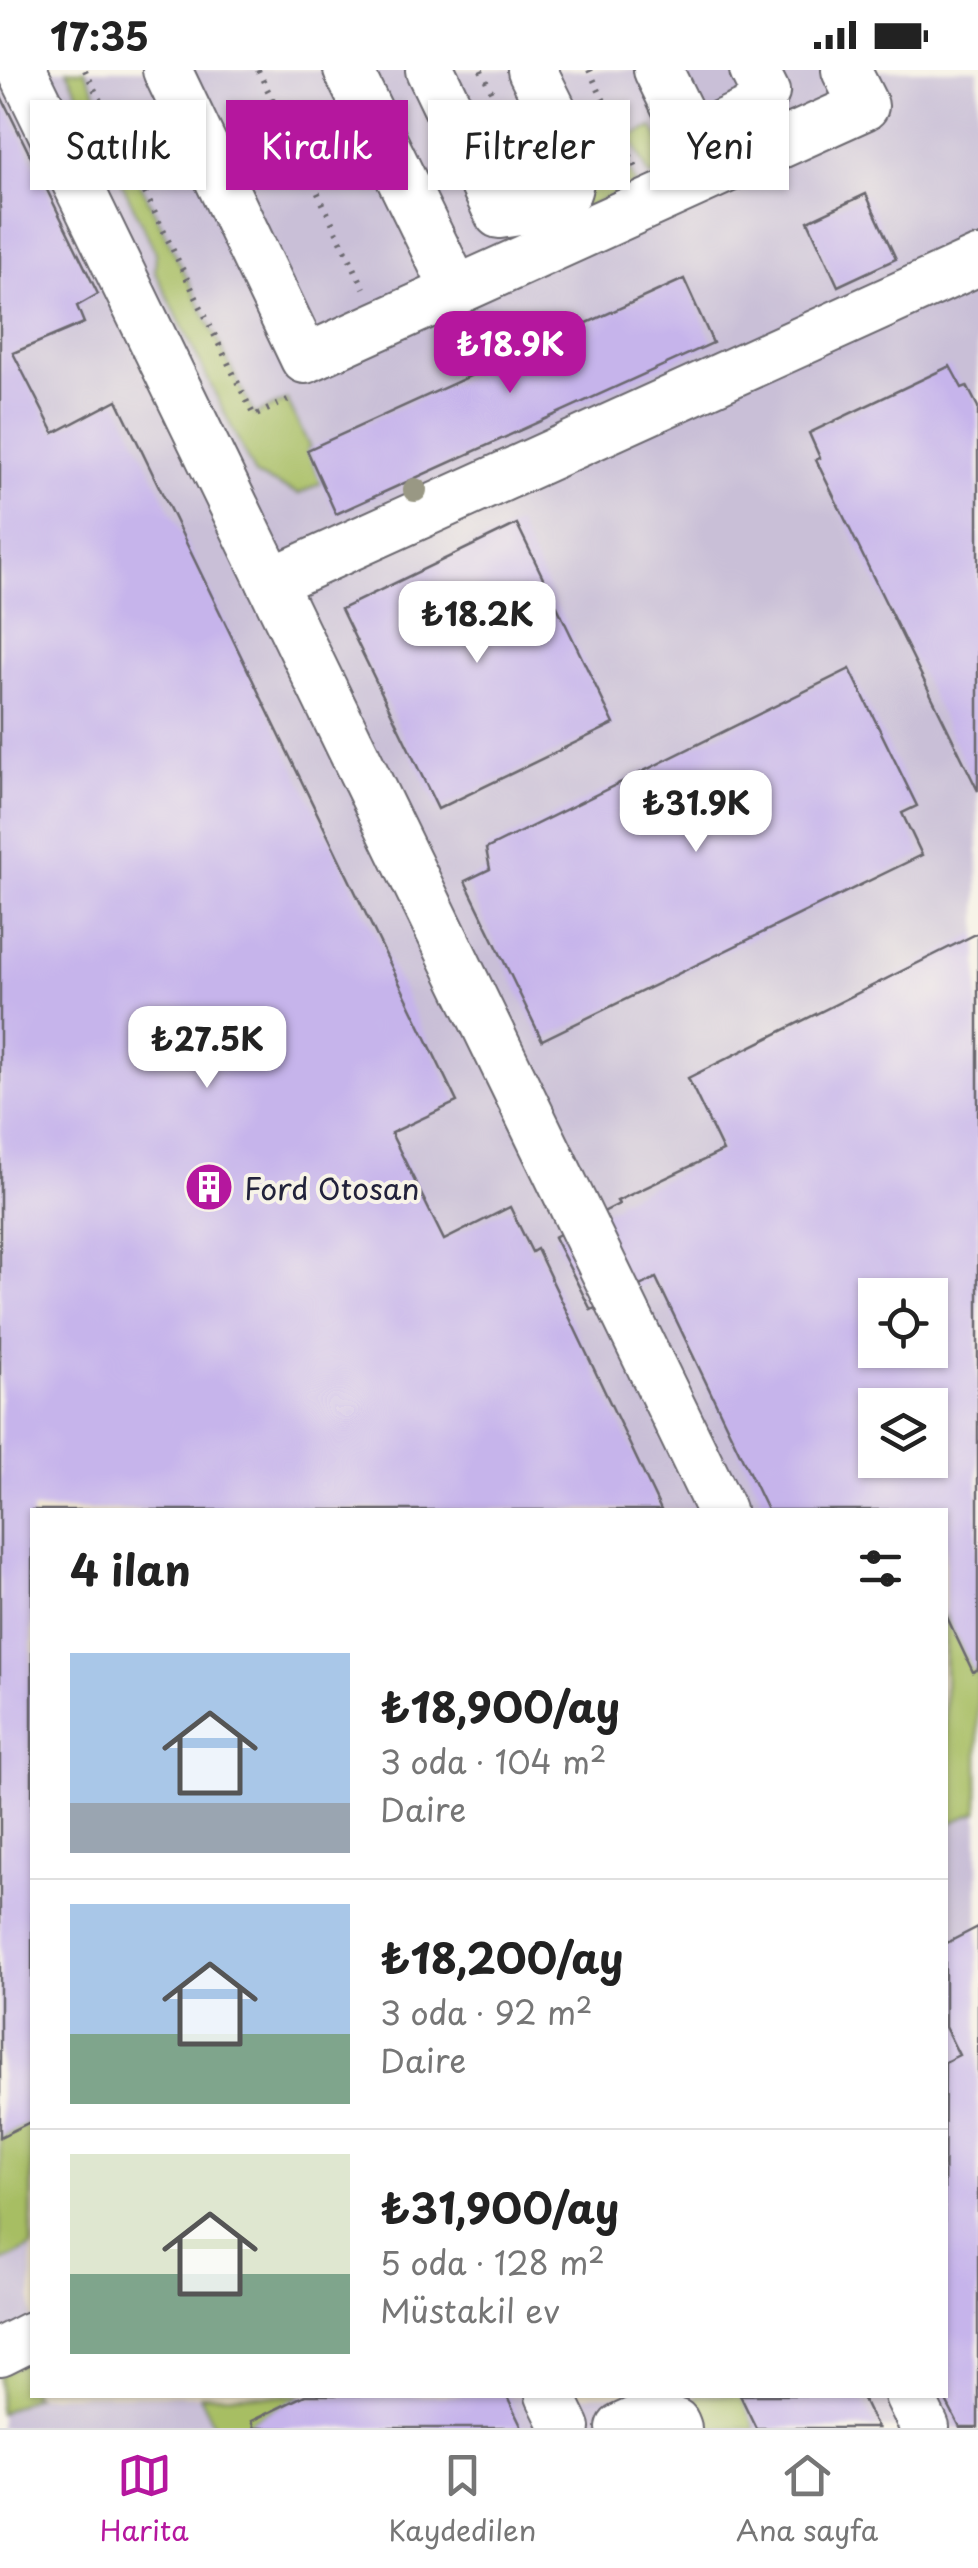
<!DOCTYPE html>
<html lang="tr">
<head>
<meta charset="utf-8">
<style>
  :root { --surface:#fff; --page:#f2f2f2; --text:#222; --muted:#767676; --line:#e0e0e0; --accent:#b5179e }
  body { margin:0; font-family:"Playpen Sans",sans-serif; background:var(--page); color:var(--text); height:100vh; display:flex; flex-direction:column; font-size:38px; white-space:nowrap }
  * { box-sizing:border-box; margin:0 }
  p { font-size:32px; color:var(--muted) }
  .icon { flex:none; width:55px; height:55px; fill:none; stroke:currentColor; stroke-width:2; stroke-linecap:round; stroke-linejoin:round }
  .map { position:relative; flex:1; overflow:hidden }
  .side { position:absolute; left:30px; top:1438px; width:918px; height:890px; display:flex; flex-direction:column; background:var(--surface); border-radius:0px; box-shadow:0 2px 8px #0004 }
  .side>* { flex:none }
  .top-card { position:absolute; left:30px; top:30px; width:920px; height:90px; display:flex; gap:20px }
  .tools { position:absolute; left:858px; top:1208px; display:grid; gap:20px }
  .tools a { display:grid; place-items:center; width:90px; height:90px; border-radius:0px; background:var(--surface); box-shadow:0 2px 8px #0004; font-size:50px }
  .price { position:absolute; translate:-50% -85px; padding:0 22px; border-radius:20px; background:#fff; color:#222; font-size:32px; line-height:65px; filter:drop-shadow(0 2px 5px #0008) }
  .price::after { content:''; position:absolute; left:50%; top:60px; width:30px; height:22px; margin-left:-15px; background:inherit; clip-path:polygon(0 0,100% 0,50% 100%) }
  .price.active { background:var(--accent); color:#fff }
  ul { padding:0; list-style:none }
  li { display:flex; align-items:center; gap:30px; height:250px; padding:0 40px }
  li+li { border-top:2px solid var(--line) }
  li span { display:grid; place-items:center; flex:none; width:280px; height:200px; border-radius:0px; color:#555 }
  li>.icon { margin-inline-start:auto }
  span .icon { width:120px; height:120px; fill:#fffc; stroke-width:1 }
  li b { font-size:42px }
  h2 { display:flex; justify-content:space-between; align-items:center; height:120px; padding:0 40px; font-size:42px }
  .tag { padding:0 35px; border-radius:0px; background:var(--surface); box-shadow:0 2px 8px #0004; font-size:35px; line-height:90px }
  .tag.active { background:var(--accent); color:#fff }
  .status { display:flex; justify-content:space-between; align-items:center; height:70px; padding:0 50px; background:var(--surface); direction:ltr }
  .status svg { height:28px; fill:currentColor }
  .menu { display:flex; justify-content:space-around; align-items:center; height:140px; border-top:2px solid var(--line); background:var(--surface); font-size:28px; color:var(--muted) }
  .menu a { display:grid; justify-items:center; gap:5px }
  .menu .active { color:var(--accent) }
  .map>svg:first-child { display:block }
</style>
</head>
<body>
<div class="status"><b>17:35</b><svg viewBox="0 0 49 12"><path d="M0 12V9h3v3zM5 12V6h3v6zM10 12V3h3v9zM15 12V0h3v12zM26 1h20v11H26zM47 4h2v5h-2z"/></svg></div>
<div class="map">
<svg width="978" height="2358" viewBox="0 0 978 2358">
  <rect width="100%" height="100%" fill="#f7f3e8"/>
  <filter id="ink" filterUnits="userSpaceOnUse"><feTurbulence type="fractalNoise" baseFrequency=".01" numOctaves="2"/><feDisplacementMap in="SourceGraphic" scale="20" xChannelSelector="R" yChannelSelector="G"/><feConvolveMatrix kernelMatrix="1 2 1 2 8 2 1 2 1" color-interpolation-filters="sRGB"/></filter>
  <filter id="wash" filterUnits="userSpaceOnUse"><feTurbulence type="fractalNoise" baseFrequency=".0048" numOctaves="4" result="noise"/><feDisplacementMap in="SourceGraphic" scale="40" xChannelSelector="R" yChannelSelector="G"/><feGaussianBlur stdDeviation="2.25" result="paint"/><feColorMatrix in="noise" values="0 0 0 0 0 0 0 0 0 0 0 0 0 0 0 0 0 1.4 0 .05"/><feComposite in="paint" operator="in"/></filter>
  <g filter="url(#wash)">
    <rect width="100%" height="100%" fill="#f1e6cd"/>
    <path fill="#c9bfd7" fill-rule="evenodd" d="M0,0H978V2358H0ZM875,1225H930V1280H875ZM875,1335H930V1390H875ZM32,1440H945V2325H32Z"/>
    <g fill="#a7be63" stroke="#64704f" stroke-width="2.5">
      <polygon points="67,0 85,0 254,345 287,330 310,378 307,380 322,412 299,424 255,405 155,201 156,183"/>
      <polygon points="653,57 663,76 684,83 702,83 650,107 630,66"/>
      <polygon points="615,72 636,114 581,140 591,85"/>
      <polygon points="945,1543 974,1601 978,1599 978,1742 945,1755"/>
      <polygon points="32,2051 32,2177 0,2193 0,2067"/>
      <polygon points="32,2289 32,2325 37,2325 0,2343 0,2305"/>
      <polygon points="200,2325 305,2325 251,2351 254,2358 216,2358"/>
      <polygon points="697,2325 740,2325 756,2358 698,2358 689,2339"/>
    </g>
    <g id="blocks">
      <g fill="#c6b4eb" fill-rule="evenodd">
        <polygon points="0,24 98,224 77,236 84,253 13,283 54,363 117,330 457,1032 391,1063 444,1170 510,1137 532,1182 537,1179 661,1440 32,1440 32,2051 0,2067"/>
        <polygon points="866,124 896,189 838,216 808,151"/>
        <polygon points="684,209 713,273 336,444 307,380"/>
        <polygon points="950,296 962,318 967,316 978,337 978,721 816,390 820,388 809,363"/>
        <polygon points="517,454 614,654 438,739 341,539"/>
        <polygon points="850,599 917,736 902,743 922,785 542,970 465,811 490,799 486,779"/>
        <path d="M978,863V1599L973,1602L945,1543V1440H767L656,1208L591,1240L554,1167L619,1134L617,1131L723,1081L688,1008ZM875,1225H930V1280H875ZM875,1335H930V1390H875Z"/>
        <polygon points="978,1857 978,2358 960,2358 943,2325 945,1992 959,1985 945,1957 945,1874"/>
        <polygon points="305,2325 506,2325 522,2358 254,2358 251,2351"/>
        <polygon points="740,2325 861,2325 877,2358 756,2358"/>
      </g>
    </g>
  </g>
  <g filter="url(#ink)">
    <use href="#blocks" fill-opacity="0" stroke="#6a676e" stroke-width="2.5"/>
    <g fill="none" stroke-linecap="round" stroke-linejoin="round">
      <g stroke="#6a676e" stroke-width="52">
        <g id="minor">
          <polyline points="22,0 271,512 978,191"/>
          <polyline points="167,0 305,289 864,36 846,0"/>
          <polyline points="348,0 456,221"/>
          <polyline points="430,0 499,144 526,140 567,120 575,87 532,0"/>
          <polyline points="658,0 688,61 699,65 755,39 765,22 754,0"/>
          <polyline points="271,512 721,1440"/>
          <polyline points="0,2282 32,2266"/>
          <polyline points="550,2325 566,2358"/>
          <polyline points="909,2325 925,2358"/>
          <polyline points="621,2358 647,2346 675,2353 677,2358"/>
        </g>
      </g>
      <g stroke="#6a676e" stroke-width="6" stroke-dasharray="2.5 8" stroke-linecap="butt">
        <polyline points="85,0 254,346 294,327"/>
        <polyline points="258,0 364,218"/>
        <polyline points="481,0 527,95"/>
        <polyline points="589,0 636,98"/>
      </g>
      <use href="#minor" stroke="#fff" stroke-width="48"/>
    </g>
    <circle fill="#999884" cx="415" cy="420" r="12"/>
  </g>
  <defs>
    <g id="building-disc" transform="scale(2.5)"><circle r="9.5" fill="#b5179e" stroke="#f7f3e8"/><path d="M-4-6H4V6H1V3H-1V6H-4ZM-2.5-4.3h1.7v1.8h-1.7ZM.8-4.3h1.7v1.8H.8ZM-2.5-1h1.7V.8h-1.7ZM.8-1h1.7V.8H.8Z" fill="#fff"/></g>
  </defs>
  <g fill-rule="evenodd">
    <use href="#building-disc" x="209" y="1117"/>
  </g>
  <g text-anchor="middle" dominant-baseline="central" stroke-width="8" stroke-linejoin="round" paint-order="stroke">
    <g font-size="30" fill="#22223b" stroke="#f7f3e8" text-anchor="start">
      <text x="244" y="1117">Ford Otosan</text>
    </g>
  </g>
</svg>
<div class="tools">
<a><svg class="icon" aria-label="locate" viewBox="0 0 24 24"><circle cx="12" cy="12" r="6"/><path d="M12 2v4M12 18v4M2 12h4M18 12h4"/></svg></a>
<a><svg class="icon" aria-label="layers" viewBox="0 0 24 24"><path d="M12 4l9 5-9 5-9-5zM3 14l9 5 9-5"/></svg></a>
</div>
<b class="price active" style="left:510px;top:326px">₺18.9K</b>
<b class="price" style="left:477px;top:596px">₺18.2K</b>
<b class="price" style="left:696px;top:785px">₺31.9K</b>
<b class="price" style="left:207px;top:1021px">₺27.5K</b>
<div class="top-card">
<a class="tag">Satılık</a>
<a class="tag active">Kiralık</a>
<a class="tag">Filtreler</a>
<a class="tag">Yeni</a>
</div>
<section class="side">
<h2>4 ilan<svg class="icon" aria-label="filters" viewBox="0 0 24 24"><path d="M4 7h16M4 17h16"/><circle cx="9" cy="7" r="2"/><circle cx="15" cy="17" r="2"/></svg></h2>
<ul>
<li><span style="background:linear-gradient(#a9c7e8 75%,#9aa5b1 0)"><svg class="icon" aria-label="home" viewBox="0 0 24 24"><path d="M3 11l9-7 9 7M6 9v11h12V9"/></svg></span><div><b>₺18,900/ay</b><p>3 oda · 104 m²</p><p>Daire</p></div></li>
<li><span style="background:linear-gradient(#a9c7e8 65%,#7fa58c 0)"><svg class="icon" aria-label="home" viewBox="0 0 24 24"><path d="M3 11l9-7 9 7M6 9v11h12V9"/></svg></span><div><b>₺18,200/ay</b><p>3 oda · 92 m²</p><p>Daire</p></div></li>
<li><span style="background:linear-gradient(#dfe7d0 60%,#7fa58c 0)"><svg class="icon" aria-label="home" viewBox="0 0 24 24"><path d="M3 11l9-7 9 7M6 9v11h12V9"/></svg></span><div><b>₺31,900/ay</b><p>5 oda · 128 m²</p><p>Müstakil ev</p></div></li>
</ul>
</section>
</div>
<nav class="menu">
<a class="active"><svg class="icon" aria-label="map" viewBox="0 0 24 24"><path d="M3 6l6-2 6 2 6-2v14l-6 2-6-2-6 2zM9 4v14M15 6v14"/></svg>Harita</a>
<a><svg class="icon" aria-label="saved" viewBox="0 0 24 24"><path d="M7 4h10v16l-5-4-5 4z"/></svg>Kaydedilen</a>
<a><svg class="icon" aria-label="home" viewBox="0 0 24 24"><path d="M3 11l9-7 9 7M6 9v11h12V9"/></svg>Ana sayfa</a>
</nav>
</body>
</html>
